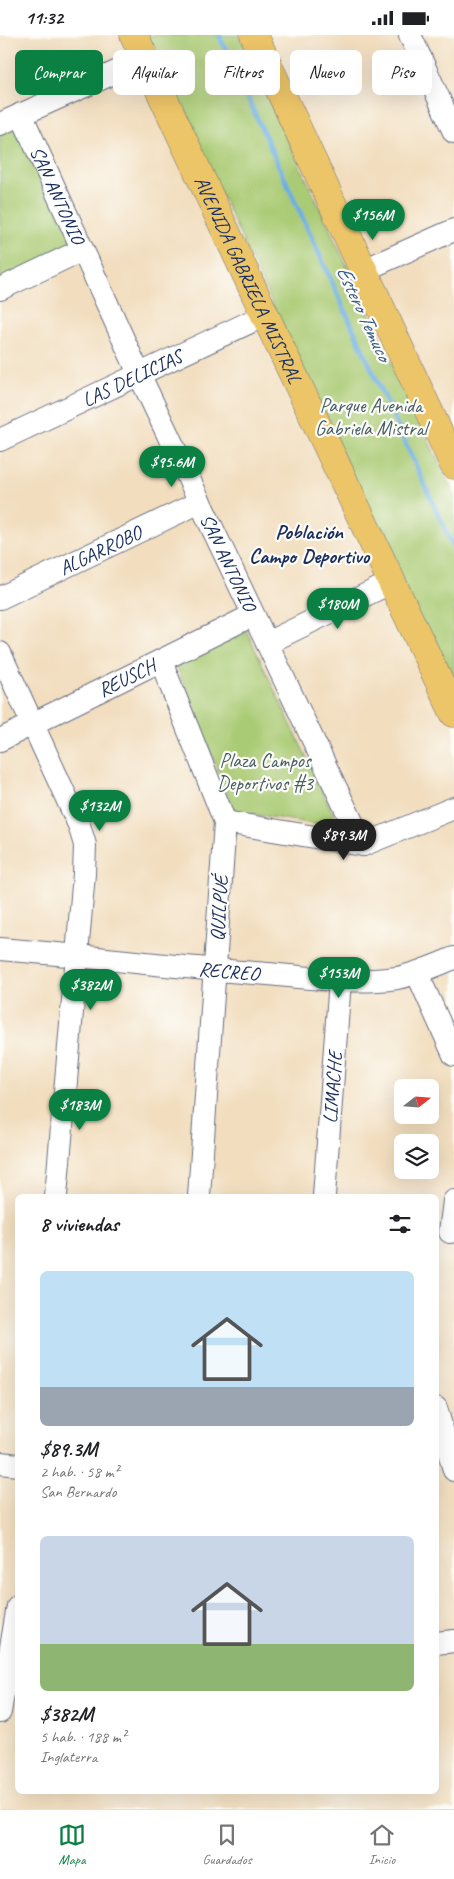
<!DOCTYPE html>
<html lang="es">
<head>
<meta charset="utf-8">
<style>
  :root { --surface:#fff; --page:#f2f2f2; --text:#202124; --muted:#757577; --line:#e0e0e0; --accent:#0b8043 }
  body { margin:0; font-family:Caveat,sans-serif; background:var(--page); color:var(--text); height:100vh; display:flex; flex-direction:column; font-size:19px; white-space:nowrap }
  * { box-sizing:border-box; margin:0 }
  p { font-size:16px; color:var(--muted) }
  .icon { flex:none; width:28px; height:28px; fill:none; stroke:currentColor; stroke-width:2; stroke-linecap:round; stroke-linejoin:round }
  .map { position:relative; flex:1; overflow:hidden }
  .details { position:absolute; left:15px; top:1159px; width:424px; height:600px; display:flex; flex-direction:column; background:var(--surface); border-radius:8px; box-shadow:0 5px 20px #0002 }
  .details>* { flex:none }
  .top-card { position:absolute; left:15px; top:15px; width:425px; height:45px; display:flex; gap:10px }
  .needle { width:32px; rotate:73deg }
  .controls { position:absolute; left:394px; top:1044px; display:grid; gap:10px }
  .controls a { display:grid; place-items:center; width:45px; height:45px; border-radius:8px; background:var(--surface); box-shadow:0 5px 20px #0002; font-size:25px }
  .price { position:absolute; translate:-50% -42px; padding:0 11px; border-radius:18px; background:var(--accent); color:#fff; font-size:16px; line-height:32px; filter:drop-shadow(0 1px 2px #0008) }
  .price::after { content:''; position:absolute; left:50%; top:30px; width:15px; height:11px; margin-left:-8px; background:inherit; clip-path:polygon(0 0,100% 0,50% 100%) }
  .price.on { background:#222; color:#fff }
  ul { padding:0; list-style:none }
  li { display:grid; align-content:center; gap:10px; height:265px; padding:0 25px }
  li span { display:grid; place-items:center; height:155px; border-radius:8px; color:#555 }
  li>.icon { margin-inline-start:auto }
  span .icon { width:90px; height:90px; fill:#fffc; stroke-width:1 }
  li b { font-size:21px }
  h2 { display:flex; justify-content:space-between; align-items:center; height:60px; padding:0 25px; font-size:21px }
  .pill { padding:0 18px; border-radius:8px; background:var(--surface); box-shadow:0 5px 20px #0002; font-size:18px; line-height:45px }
  .pill.on { background:var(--accent); color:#fff }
  .status { display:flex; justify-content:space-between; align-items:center; height:35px; padding:0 25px; background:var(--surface); direction:ltr }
  .status svg { height:14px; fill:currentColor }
  .tabs { display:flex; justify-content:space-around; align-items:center; height:70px; border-top:1px solid var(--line); background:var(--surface); font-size:14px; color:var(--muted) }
  .tabs a { display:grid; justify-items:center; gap:2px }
  .tabs .on { color:var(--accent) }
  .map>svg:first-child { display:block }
</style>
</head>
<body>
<div class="status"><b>11:32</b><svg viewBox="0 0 49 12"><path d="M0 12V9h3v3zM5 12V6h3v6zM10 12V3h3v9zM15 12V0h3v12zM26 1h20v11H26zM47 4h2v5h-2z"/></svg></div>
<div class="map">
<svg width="454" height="1774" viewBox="0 0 454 1774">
  <rect width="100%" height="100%" fill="#fdfcf7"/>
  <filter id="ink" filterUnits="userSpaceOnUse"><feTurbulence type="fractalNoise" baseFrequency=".02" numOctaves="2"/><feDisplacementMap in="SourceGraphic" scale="10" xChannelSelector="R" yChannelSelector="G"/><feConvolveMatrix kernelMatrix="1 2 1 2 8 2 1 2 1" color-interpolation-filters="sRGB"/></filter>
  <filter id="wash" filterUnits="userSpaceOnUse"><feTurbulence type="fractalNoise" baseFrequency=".0096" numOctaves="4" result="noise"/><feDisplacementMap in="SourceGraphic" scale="20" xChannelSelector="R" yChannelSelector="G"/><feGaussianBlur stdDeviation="1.12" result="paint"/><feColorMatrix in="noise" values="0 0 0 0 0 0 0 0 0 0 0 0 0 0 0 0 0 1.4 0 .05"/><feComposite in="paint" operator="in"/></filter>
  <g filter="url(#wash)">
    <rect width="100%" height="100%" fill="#f2debf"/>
    <g fill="#aacb74" stroke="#627d69">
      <polygon points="147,0 239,0 454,460 454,659"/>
      <polygon points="21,79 82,215 0,254 0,89"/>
      <polygon points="246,595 340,793 234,776 176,630"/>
    </g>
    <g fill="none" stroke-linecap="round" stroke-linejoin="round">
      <polyline stroke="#6dafe1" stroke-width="5" points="219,0 454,514"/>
    </g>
  </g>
  <g filter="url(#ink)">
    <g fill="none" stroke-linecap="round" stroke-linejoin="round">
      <g stroke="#666c80" stroke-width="24">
        <g id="minor">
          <polyline points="410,0 454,97"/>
          <path id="s1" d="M21,79L140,341L363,810"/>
          <polyline points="0,89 145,24"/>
          <polyline points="364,235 454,195"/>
          <polyline points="0,254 82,215"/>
          <path id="s2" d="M0,405L265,280"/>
          <path id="s3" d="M0,563L200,467"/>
          <polyline points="267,608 392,547"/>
          <polyline points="0,618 79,790 85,810 84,839 56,1161"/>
          <polyline points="161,626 225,787 199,1161"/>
          <path id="s4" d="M0,705L253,580"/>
          <polyline points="225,787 363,810 454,773"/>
          <path id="s5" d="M0,914C90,921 179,933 268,939C311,943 354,949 397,943C417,939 435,931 454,923"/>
          <polyline points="417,938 454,1020"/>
          <path id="s6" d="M324,1161L340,945"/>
          <polyline points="450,1197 454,1166"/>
          <polyline points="436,1373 454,1435"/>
          <polyline points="0,1428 18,1430"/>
          <polyline points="436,1608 454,1606"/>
          <polyline points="0,1677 18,1571"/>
        </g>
      </g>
      <g stroke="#666c80" stroke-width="29">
        <g id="major">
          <path id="s7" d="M134,0L265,280L454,678"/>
          <polyline points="254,0 454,430"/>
        </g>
      </g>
      <use href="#minor" stroke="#fff" stroke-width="22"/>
      <use href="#major" stroke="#edc569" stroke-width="28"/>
    </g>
  </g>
  <g text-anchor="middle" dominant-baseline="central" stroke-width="4.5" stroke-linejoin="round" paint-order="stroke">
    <g font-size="20" fill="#1b2f5e" stroke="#fdfcf7">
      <text stroke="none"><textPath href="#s1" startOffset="89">SAN ANTONIO</textPath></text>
      <text stroke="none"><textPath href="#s7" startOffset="270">AVENIDA GABRIELA MISTRAL</textPath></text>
      <text stroke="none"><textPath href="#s2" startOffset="146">LAS DELICIAS</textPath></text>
      <text stroke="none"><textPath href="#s3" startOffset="111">ALGARROBO</textPath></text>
      <text stroke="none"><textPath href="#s1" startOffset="494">SAN ANTONIO</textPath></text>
      <text stroke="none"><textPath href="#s4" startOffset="141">REUSCH</textPath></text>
      <text transform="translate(219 873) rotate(-86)">QUILPUÉ</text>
      <text stroke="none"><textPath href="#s5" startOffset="230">RECREO</textPath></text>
      <text stroke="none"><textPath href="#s6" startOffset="109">LIMACHE</textPath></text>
    </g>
    <g font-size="20" fill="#465e65" stroke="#fdfcf7">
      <text x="371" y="370">Parque Avenida<tspan x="371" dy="23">Gabriela Mistral</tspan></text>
      <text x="265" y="725">Plaza Campos<tspan x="265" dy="23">Deportivos #3</tspan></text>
    </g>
    <g font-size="21" font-style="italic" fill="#385c8c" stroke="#fdfcf7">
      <text transform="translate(364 278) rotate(65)">Estero Temuco</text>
    </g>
    <g font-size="21" font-weight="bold" fill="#1b2f5e" stroke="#fdfcf7">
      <text x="309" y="497">Población<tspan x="309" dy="24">Campo Deportivo</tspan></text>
    </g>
  </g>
</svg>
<div class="controls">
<a><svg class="needle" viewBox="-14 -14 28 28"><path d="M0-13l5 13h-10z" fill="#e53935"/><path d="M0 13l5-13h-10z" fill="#757577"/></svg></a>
<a><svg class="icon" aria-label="layers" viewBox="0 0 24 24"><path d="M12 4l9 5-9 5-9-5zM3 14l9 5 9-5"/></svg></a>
</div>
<b class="price" style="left:373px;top:206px">$156M</b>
<b class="price" style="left:172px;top:453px">$95.6M</b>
<b class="price" style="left:338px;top:595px">$180M</b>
<b class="price" style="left:100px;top:797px">$132M</b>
<b class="price on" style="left:344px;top:826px">$89.3M</b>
<b class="price" style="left:339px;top:964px">$153M</b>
<b class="price" style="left:91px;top:976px">$382M</b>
<b class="price" style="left:80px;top:1096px">$183M</b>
<div class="top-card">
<a class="pill on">Comprar</a>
<a class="pill">Alquilar</a>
<a class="pill">Filtros</a>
<a class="pill">Nuevo</a>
<a class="pill">Piso</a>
</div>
<section class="details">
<h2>8 viviendas<svg class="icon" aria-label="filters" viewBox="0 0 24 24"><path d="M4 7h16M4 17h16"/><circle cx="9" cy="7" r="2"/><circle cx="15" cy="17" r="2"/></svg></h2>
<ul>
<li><span style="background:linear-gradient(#bfe0f5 75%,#9aa5b1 0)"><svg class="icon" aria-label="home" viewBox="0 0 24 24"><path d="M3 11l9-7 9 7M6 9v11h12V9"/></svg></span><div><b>$89.3M</b><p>2 hab. · 58 m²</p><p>San Bernardo</p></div></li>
<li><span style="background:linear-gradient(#c9d6e8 70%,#8fb573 0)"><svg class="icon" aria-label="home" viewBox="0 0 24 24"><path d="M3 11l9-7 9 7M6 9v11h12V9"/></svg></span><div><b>$382M</b><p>5 hab. · 188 m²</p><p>Inglaterra</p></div></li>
</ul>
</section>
</div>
<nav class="tabs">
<a class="on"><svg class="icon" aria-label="map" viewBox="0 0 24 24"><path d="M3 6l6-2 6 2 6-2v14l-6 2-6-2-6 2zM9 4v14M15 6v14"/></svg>Mapa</a>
<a><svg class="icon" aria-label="saved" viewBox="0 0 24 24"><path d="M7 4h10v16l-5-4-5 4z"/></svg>Guardados</a>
<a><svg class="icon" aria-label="home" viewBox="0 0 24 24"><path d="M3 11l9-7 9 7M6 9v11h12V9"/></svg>Inicio</a>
</nav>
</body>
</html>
